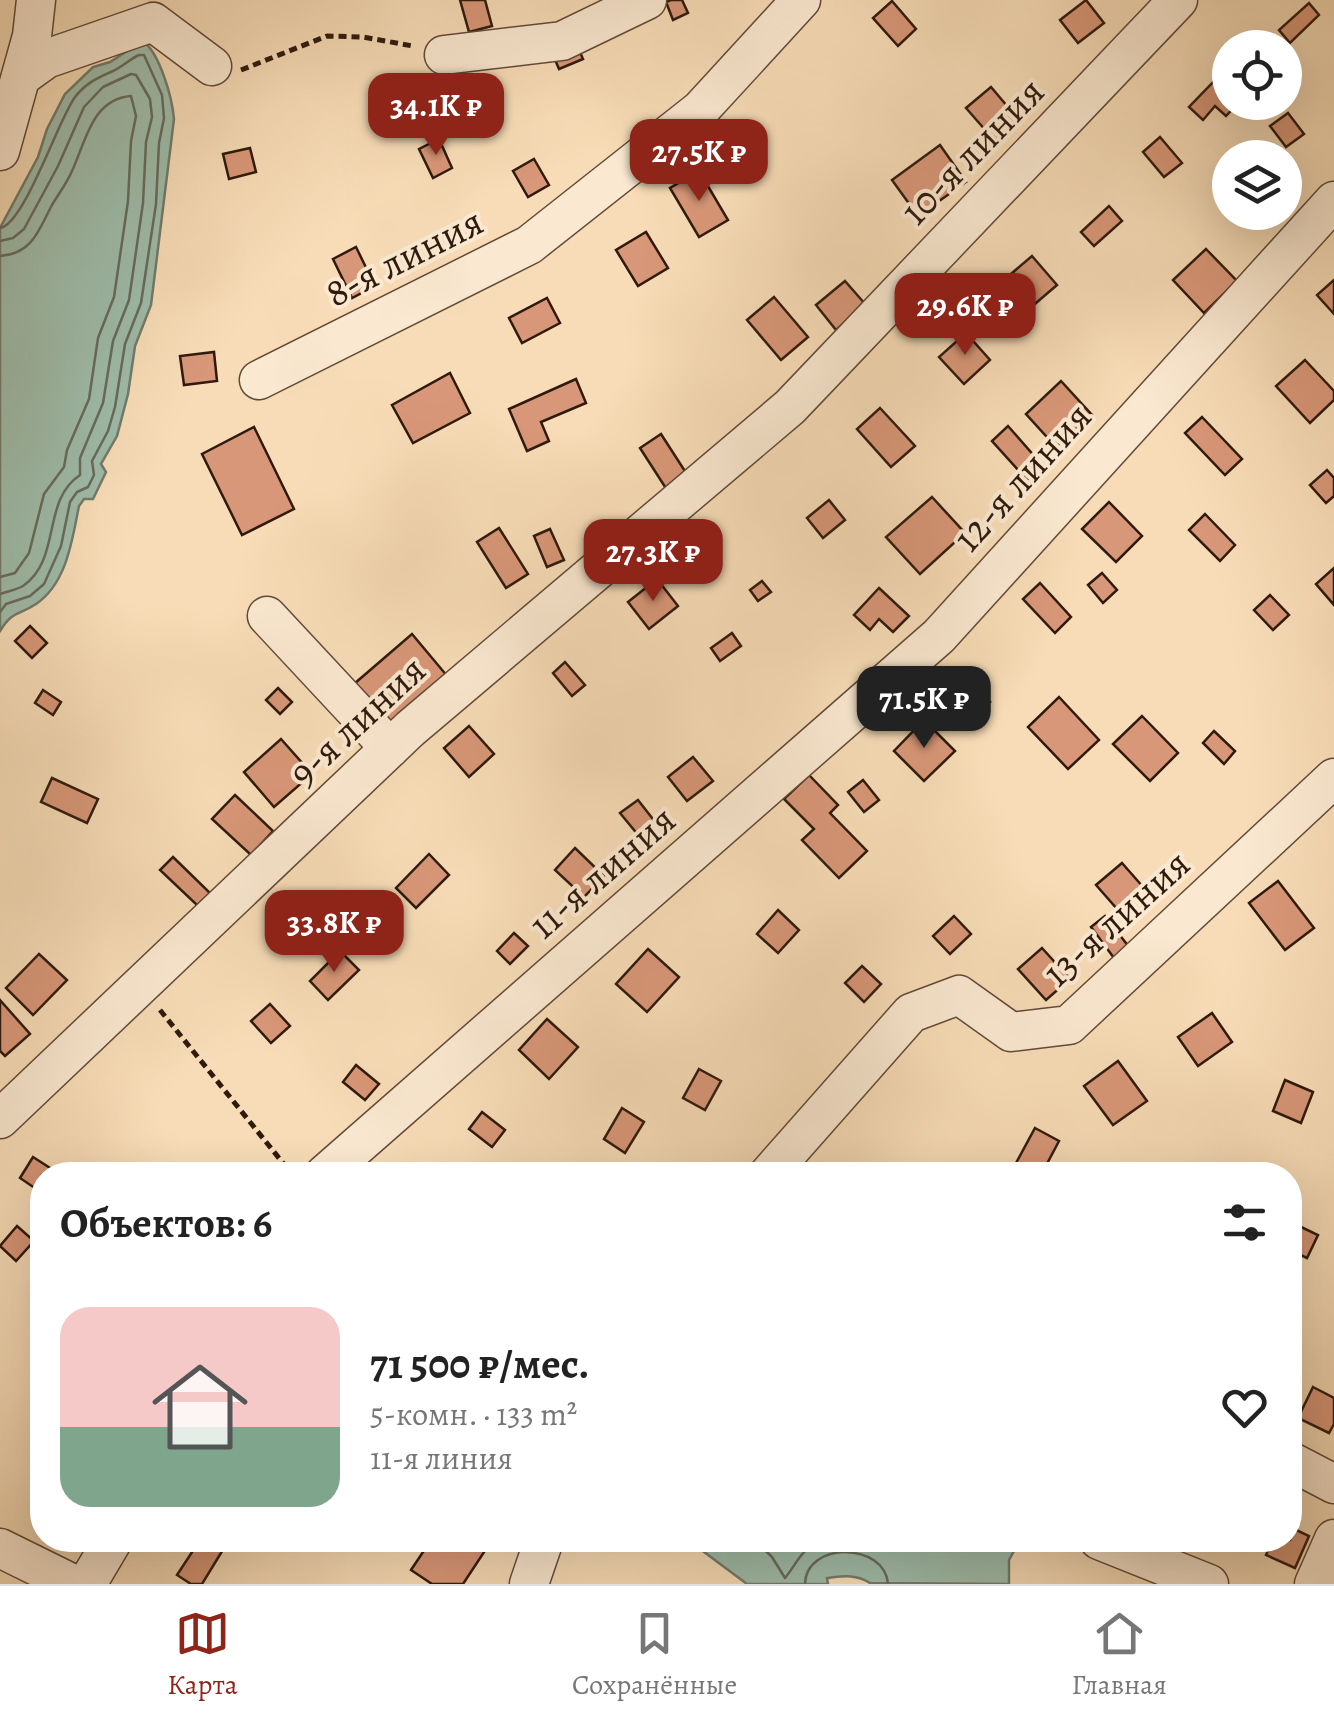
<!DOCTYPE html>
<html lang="ru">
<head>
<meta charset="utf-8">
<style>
  :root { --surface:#fff; --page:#f2f2f2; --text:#222; --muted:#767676; --line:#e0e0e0; --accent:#8f2418 }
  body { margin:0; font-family:Alegreya,serif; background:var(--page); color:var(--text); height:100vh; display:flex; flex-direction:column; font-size:38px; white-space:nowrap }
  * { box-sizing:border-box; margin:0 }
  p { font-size:32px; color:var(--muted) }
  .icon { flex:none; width:55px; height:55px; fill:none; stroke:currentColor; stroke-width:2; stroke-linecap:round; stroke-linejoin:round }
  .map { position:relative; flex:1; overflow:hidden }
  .panel { position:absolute; left:30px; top:1162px; width:1272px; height:390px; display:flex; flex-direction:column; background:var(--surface); border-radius:40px; box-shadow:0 10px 40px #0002 }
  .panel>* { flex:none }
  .tools { position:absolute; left:1212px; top:30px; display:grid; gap:20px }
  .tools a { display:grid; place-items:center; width:90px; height:90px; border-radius:50%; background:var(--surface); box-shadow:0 10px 40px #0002; font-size:50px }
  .price { position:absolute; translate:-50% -85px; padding:0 22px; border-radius:20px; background:var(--accent); color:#fff; font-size:32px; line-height:65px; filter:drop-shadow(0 2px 5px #0008) }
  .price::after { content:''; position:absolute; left:50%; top:60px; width:30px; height:22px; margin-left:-15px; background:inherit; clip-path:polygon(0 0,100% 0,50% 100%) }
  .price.current { background:#222; color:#fff }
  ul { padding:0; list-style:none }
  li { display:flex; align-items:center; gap:30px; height:250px; padding:0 30px }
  li span { display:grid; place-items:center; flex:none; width:280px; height:200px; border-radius:30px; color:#555 }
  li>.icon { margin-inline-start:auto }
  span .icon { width:120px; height:120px; fill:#fffc; stroke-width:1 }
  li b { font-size:42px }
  h2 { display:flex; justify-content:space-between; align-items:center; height:120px; padding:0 30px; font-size:42px }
  .menu { display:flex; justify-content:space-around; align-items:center; height:140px; border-top:2px solid var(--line); background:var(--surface); font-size:28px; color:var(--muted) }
  .menu a { display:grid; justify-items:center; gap:5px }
  .menu .current { color:var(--accent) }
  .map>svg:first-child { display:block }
</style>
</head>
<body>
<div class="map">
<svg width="1334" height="1584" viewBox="0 0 1334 1584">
  <rect width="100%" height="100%" fill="#f7dcb7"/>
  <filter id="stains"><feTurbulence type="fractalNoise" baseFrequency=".002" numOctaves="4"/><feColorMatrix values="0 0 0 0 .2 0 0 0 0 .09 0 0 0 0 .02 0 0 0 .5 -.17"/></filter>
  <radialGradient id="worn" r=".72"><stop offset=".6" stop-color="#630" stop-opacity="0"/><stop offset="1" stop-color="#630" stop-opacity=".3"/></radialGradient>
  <g fill="#9ebcaa" stroke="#727b6b" stroke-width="2.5">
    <path d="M143,41C160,54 172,97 174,119L151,305L135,346L128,394L117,436L101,464L106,472L93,499H84L79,506C72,540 67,583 36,604C18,616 13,610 0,631V228L38,157L47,129L65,94L93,67L110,62Z"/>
    <path d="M688,1540H1020L1009,1560V1584L870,1583C856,1574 844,1576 827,1578L828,1584H747Z"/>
  </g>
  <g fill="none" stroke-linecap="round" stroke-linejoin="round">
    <g stroke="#666b5c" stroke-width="2.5">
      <path d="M0,228C24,225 58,120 75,97C87,82 96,79 113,71C122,67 130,59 139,55H144L162,95L164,118L159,143L156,204L141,303L125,344L115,407L108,431L92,461L94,475L88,487L77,492L70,502L61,546L44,584L30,596L6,604L0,612"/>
      <path d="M0,241L13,238L24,229L58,166L84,107L103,87L131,74L136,75L150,99L152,117L146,142L143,203L129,300L113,341L103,403L80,458V475C41,501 62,559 23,586C16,590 8,591 0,594"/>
      <path d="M0,256C33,254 39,229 52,205C59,193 67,183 72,171C86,141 92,99 131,96L136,116L131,141L128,201L114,297L98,338L89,399L67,450L64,467L44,494L29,553L15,573L0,577"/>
      <path d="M754,1540L772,1557L785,1578C800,1560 802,1543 831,1540"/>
      <path d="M805,1584C806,1541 885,1542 888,1584"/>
    </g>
  </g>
  <g fill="#d89778" stroke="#2f1a0d" stroke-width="2.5">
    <polygon points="460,0 485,0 492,26 469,32"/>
    <polygon points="671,0 682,0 688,13 673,20 666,2"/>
    <polygon points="1086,0 1104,23 1078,43 1060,20"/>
    <polygon points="892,1 916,29 898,46 873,18"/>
    <polygon points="1309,3 1319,15 1290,43 1279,30"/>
    <polygon points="577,45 583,59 559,69 553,55"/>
    <polygon points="1219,76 1230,87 1230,102 1239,102 1226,116 1215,106 1203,120 1189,107"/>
    <polygon points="991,87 1018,119 994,140 966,108"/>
    <polygon points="1288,113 1304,134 1286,147 1270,126"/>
    <polygon points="1160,137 1182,163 1164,177 1143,152"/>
    <polygon points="439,139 452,168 433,178 419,149"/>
    <polygon points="940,145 966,182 918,216 892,180"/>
    <polygon points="250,148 256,172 229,179 223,154"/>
    <polygon points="534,159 549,185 528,197 513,171"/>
    <polygon points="699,171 728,220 699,237 670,188"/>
    <polygon points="1109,206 1122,221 1094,246 1081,232"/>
    <polygon points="646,232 668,268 638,286 616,250"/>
    <polygon points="356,247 375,286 352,298 333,259"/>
    <polygon points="1206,249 1237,281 1204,313 1173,280"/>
    <polygon points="1032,256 1057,285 1029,309 1004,280"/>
    <polygon points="1334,280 1334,314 1317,295"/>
    <polygon points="845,281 866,305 836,330 816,305"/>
    <polygon points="774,297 808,337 781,360 747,320"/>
    <polygon points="547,298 560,323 522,343 509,318"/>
    <polygon points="966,333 990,360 964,384 939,357"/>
    <polygon points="214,352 217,381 184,385 180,356"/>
    <polygon points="1305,360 1334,391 1334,400 1310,423 1276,386"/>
    <polygon points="450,373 470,413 413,443 392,405"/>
    <polygon points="576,379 586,403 541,422 549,441 527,451 509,409"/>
    <polygon points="1061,381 1092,415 1056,447 1026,414"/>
    <polygon points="880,408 915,446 891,467 857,429"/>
    <polygon points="1202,417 1242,459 1225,475 1185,433"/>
    <polygon points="1008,426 1043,466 1027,480 992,441"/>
    <polygon points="254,427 294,509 242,535 202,454"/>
    <polygon points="661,434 690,479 669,493 640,448"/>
    <polygon points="1327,470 1334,478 1334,496 1326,503 1310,485"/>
    <polygon points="932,497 965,533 920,574 886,537"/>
    <polygon points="829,500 845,520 823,538 807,518"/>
    <polygon points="1109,502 1142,536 1116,562 1082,529"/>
    <polygon points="1205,514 1235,545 1220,561 1189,530"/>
    <polygon points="499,528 528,574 506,588 477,542"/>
    <polygon points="550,529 564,560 547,567 534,536"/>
    <polygon points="1334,568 1334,605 1316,584"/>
    <polygon points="1102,573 1117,590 1103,603 1088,585"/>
    <polygon points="657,579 678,606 649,629 628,602"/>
    <polygon points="762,581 771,592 758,601 750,590"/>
    <polygon points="1040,583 1071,617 1055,633 1023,599"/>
    <polygon points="879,588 909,616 893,632 879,619 870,630 854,615"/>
    <polygon points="1270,595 1289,615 1273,630 1254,610"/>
    <polygon points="30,626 47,643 32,658 15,641"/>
    <polygon points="732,633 741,646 720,661 711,648"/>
    <polygon points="412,634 448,677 390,727 354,684"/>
    <polygon points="565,662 585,685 572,696 553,673"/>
    <polygon points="970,680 990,702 970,720 951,698"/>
    <polygon points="278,688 292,702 280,714 266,700"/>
    <polygon points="43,690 61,702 53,715 35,703"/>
    <polygon points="1059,697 1099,740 1068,769 1028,727"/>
    <polygon points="1142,716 1178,753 1150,781 1113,744"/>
    <polygon points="924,720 955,751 924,781 894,751"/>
    <polygon points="469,726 494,754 469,777 444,748"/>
    <polygon points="1214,731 1235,751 1224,764 1203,743"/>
    <polygon points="281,739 312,774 274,807 244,772"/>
    <polygon points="693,757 713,781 687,801 668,777"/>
    <polygon points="809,775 838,805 830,813 867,851 839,878 802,840 814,829 784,799"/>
    <polygon points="52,778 98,799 87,823 41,802"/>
    <polygon points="863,780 879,800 864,812 848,792"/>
    <polygon points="235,795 273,831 251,855 212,819"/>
    <polygon points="638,800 656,823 639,836 620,813"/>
    <polygon points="575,848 604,876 584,897 555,870"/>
    <polygon points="429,854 449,875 416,908 396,888"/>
    <polygon points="173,857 210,893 198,906 160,870"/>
    <polygon points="1122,863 1144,888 1118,910 1096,885"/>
    <polygon points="1278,881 1314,928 1285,950 1249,903"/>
    <polygon points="778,910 799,930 778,953 757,934"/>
    <polygon points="954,916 971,934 950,954 933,936"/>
    <polygon points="1105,916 1129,947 1114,958 1091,927"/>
    <polygon points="514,933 528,946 510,964 497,951"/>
    <polygon points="1042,948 1070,979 1046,1000 1018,969"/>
    <polygon points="648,949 679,977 647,1012 616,984"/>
    <polygon points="340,951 359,970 328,1000 310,981"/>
    <polygon points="39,954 67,980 33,1015 6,988"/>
    <polygon points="862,966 881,984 864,1002 845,983"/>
    <polygon points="0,1000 30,1034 5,1056 0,1051"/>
    <polygon points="270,1004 290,1026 271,1043 251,1021"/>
    <polygon points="1212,1013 1232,1042 1198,1066 1178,1037"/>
    <polygon points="547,1019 578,1047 549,1079 519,1050"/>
    <polygon points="1118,1061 1147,1101 1113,1125 1084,1086"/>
    <polygon points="356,1065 379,1084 365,1100 343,1082"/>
    <polygon points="699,1069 721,1081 705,1110 683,1098"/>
    <polygon points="1285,1080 1313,1092 1301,1123 1273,1111"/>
    <polygon points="622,1108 644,1122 625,1153 604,1139"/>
    <polygon points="482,1112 505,1130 492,1147 469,1129"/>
    <polygon points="1035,1128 1059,1141 1041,1175 1033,1175 1015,1165"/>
    <polygon points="33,1157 61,1175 42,1175 42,1193 20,1178"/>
    <polygon points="17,1226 34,1241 16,1261 0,1246"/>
    <polygon points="1299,1226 1318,1235 1307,1258 1290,1250"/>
    <polygon points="1313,1387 1334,1398 1334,1424 1329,1433 1298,1418"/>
    <polygon points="1290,1527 1309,1536 1295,1568 1266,1555 1273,1540 1290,1540"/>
    <polygon points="200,1540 212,1540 224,1548 202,1584 191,1584 177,1575"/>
    <polygon points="431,1540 492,1540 463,1584 432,1584 411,1570"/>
  </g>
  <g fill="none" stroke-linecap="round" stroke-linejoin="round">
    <g stroke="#614a38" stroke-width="41">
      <g id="minor">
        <polyline points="444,55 562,41 647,0"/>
        <polyline points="21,77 46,59 153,22 212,66"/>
        <polyline points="0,151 32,36 36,0"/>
        <polyline points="259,380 529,245 700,110 801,0"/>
        <polyline points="267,616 390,748"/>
        <polyline points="0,1119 410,729 790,407 1178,0"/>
        <polyline points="324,1175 939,636 1334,201"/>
        <polyline points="768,1175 911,1013 959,995 1011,1032 1069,1025 1334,778"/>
        <polyline points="1290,1461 1334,1484"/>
        <polyline points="1099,1540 1209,1584"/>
        <polyline points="0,1548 73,1584"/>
        <polyline points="87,1584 113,1540"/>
        <polyline points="529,1584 544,1540"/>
        <polyline points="1314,1584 1334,1539"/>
      </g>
    </g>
    <g stroke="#2f1a0d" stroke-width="5" stroke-dasharray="8 5" stroke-linecap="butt">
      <polyline points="241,70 327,36 363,37 413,46"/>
      <polyline points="160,1010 291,1173"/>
    </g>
    <use href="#minor" stroke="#fae8d0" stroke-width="38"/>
  </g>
  <g text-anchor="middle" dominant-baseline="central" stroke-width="8" stroke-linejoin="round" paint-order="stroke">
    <g font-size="40" fill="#2f1a0d" stroke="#fae8d0">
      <text transform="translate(972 151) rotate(-46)">10-я линия</text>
      <text transform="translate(404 257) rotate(-27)">8-я линия</text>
      <text transform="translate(1022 477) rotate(-48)">12-я линия</text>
      <text transform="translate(357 721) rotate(-43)">9-я линия</text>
      <text transform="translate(602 872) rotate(-41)">11-я линия</text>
      <text transform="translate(1116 918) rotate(-42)">13-я линия</text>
    </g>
  </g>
  <rect width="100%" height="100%" filter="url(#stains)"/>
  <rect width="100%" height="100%" fill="url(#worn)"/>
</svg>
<div class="tools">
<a><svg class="icon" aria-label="locate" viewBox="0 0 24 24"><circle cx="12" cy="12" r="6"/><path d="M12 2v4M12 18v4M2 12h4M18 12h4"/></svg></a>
<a><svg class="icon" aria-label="layers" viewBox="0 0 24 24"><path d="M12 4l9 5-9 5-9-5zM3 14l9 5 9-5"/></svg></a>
</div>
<b class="price" style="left:436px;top:158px">34.1K ₽</b>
<b class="price" style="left:699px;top:204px">27.5K ₽</b>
<b class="price" style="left:965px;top:358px">29.6K ₽</b>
<b class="price" style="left:653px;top:604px">27.3K ₽</b>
<b class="price current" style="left:924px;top:751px">71.5K ₽</b>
<b class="price" style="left:334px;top:975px">33.8K ₽</b>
<section class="panel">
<h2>Объектов: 6<svg class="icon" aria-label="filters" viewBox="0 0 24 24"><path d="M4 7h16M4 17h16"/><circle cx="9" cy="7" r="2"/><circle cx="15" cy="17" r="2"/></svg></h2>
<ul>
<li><span style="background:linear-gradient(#f6c9c9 60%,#7fa58c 0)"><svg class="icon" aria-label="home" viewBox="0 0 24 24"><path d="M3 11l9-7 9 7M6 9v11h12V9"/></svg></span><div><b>71 500 ₽/мес.</b><p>5-комн. · 133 m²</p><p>11-я линия</p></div><svg class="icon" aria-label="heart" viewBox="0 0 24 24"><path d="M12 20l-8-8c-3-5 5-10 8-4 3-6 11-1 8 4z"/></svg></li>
</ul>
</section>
</div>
<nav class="menu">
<a class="current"><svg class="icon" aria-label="map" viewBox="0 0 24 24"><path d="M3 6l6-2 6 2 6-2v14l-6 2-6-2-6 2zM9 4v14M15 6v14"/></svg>Карта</a>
<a><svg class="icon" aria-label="saved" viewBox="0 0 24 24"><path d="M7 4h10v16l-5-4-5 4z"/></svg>Сохранённые</a>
<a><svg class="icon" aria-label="home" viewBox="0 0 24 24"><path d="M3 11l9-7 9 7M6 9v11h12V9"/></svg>Главная</a>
</nav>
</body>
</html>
